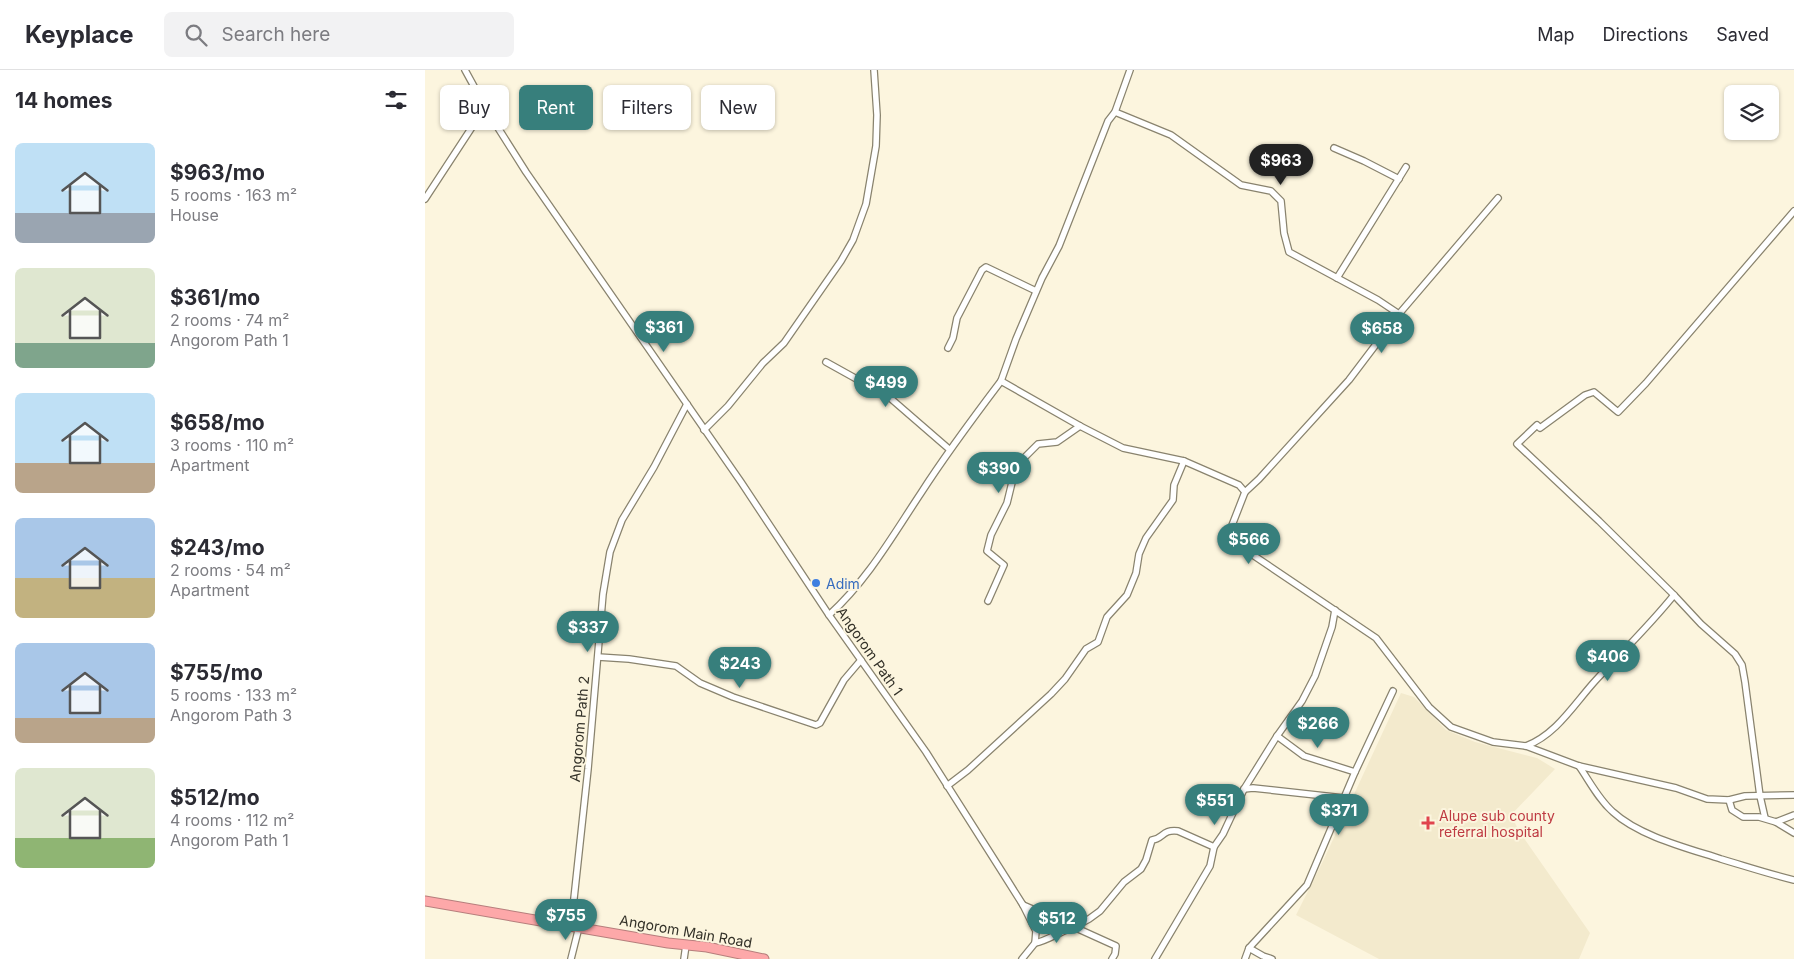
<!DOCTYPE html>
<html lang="en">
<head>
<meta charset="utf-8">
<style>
  :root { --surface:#fff; --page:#f2f2f3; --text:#2b2b33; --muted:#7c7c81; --line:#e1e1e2; --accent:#377f7c }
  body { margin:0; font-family:Inter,sans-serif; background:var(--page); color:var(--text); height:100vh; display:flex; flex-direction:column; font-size:19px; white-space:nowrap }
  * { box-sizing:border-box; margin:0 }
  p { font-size:16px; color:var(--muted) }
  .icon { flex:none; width:28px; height:28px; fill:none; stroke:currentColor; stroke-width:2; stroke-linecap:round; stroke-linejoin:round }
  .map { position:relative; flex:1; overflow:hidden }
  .details { display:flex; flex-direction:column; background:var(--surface); width:425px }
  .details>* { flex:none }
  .guide { position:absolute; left:15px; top:15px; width:475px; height:45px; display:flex; gap:10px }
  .fabs { position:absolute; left:1299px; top:15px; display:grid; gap:10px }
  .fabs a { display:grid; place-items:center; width:55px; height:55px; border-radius:8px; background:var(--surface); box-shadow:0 1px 4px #0004; font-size:25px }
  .price { position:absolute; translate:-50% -42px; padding:0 11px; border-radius:18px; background:var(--accent); color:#fff; font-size:16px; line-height:32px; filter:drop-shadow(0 1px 2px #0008) }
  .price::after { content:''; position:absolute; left:50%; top:30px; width:15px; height:11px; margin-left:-8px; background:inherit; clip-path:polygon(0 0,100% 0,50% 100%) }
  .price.current { background:#222; color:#fff }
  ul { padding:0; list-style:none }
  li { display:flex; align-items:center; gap:15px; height:125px; padding:0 15px }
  li span { display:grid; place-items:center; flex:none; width:140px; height:100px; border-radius:8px; color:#555 }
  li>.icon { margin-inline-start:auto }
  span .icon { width:60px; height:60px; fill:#fffc; stroke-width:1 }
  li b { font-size:21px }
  h2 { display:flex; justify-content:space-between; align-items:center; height:60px; padding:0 15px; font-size:21px }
  .chip { padding:0 18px; border-radius:8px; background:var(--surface); box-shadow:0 1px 4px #0004; font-size:18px; line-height:45px }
  .chip.current { background:var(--accent); color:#fff }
  header { display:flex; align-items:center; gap:30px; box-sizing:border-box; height:70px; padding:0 25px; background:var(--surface); border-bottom:1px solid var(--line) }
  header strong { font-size:24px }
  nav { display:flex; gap:28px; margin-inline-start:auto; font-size:18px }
  .search { width:350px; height:45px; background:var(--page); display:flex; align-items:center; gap:12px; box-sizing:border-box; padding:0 18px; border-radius:8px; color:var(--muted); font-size:19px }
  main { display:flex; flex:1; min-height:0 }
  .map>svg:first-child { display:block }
</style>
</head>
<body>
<header>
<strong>Keyplace</strong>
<div class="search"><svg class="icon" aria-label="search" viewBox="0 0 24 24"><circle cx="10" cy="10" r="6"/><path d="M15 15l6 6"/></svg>Search here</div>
<nav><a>Map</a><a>Directions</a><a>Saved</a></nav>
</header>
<main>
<section class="details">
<h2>14 homes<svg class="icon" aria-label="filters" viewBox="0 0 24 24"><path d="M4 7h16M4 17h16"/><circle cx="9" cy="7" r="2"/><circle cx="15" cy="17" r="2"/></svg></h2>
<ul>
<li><span style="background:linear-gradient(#bfe0f5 70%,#9aa5b1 0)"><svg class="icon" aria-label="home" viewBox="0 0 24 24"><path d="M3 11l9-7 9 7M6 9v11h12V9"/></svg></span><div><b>$963/mo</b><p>5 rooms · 163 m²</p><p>House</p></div></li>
<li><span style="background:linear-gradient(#dfe7d0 75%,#7fa58c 0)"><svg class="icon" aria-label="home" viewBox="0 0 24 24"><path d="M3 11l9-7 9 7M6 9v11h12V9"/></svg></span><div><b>$361/mo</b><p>2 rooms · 74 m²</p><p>Angorom Path 1</p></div></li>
<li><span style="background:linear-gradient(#bfe0f5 70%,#b9a48a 0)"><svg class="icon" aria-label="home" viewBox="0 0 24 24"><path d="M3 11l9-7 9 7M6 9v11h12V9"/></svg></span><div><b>$658/mo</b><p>3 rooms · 110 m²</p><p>Apartment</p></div></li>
<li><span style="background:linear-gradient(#a9c7e8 60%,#c2b280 0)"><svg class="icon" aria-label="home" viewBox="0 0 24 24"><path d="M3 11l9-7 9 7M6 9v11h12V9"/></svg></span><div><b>$243/mo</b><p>2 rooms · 54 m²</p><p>Apartment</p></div></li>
<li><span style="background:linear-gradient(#a9c7e8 75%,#b9a48a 0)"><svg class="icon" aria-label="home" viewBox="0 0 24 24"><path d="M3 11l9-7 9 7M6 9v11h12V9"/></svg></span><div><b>$755/mo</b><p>5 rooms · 133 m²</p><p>Angorom Path 3</p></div></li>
<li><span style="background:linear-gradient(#dfe7d0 70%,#8fb573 0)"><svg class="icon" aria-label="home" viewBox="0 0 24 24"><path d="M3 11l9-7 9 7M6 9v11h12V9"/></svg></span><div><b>$512/mo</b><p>4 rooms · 112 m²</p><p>Angorom Path 1</p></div></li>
</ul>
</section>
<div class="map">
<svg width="1369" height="889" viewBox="0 0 1369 889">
  <rect width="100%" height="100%" fill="#fcf5de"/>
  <polygon fill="#f3eacd" points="976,623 989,627 1021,660 1050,672 1112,688 1130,699 1086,745 1094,761 1165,863 1154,889 954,889 871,845 899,789"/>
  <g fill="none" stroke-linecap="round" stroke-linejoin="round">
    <g stroke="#89836e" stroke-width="8">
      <g id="minor">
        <polyline points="40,0 63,42 101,102 316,412 404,545 501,682 581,808 598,835 611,861 610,873 597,889"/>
        <polyline points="690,42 746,65 816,115 846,121 856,131 859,163 864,182 953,230 974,244"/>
        <polyline points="909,78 939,91 974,109"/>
        <polyline points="0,129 53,48 62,40"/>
        <polyline points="912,208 981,97"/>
        <polyline points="523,278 528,268 532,248 557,200 561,197 611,221"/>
        <polyline points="401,292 464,327 524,379"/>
        <polyline points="576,311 591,269 617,208 634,176 683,51 690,42 705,0"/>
        <polyline points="279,360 303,336 338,293 359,273 416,191 428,170 441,134 451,76 452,45 449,0"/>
        <polyline points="820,422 834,409 924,310 974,244 1073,128"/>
        <polyline points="563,531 579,495 562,481 566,465 582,433 591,396 613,374 632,372 655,356"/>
        <path d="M404,545C442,511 468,465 496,423C521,384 548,348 576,311L655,356L698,378L759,391L814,415L820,422L804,463L813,475L951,568L1004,637L1026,657L1068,672L1101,676L1154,696L1251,718L1282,729L1304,730L1320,726L1369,725"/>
        <polyline points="173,587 204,589 251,596 275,613 308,627 391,655 395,653 419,610 436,590"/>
        <polyline points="852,666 879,686 930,702"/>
        <path d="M1101,676C1132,664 1149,634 1171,610C1197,582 1225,555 1249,525"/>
        <path d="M1154,696C1165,712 1174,730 1188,742C1214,766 1262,778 1296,789C1320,796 1344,804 1369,810"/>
        <polyline points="522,716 543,700 626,624 640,609 661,579 673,572 682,547 702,525 711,503 714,484 721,468 748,430 749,415 759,391"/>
        <polyline points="819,719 828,718 919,728"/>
        <polyline points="1304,730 1307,740 1318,747 1334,747 1351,752 1369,745"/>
        <polyline points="1340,748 1335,726 1320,612 1317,595 1310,584 1276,554 1249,525 1174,451 1092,374 1112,355 1115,358 1160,325 1169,322 1193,342 1221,313 1369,141"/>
        <polyline points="1351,752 1369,763"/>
        <path d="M598,835L649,857L664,849L675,841L699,812L716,799L721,790L727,770C738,769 737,759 753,761L789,777L798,764L819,719L852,666L877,631L890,606L907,557L910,540"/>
        <polyline points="146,856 163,699 178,524 185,482 197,450 229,397 262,334"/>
        <path d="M610,873C622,871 636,861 649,857L691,876L690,884L687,889"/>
        <polyline points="824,878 838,886 847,889"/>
        <polyline points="146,889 154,857"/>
        <polyline points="259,889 261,875"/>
        <polyline points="730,889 785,796 789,777"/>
        <polyline points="820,889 824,878 882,815 930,702 968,621"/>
      </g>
    </g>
    <g stroke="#b67e7c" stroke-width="11">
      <polyline id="highway" points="0,831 243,873 282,877 339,889"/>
    </g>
    <use href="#minor" stroke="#fff" stroke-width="5.5"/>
    <use href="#highway" stroke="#fda8a9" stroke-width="9"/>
  </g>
  <circle fill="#3f7fe0" stroke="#fcf5de" stroke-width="2" cx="391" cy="513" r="5"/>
  <path fill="#e0444e" stroke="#fcf5de" stroke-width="2" d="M1000.5 745.5h5v5h5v5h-5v5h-5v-5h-5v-5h5z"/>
  <g text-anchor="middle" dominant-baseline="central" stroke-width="4" stroke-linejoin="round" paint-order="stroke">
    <g font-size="14" fill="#366cbe" stroke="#fcf5de" text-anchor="start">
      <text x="401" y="513">Adim</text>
    </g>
    <g font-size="14" fill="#333128" stroke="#fcf5de">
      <text transform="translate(445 581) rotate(55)">Angorom Path 1</text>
      <text transform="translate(154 659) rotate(-85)">Angorom Path 2</text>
      <text transform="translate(261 861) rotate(10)">Angorom Main Road</text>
    </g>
    <g font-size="14" fill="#be3a42" stroke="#fcf5de" text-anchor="start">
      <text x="1014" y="745">Alupe sub county<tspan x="1014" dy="16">referral hospital</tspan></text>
    </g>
  </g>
</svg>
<div class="fabs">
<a><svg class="icon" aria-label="layers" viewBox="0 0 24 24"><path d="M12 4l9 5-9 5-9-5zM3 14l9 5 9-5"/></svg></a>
</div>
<b class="price current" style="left:856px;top:116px">$963</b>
<b class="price" style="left:239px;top:283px">$361</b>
<b class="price" style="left:957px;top:284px">$658</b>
<b class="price" style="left:461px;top:338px">$499</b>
<b class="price" style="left:574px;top:424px">$390</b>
<b class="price" style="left:824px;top:495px">$566</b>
<b class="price" style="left:163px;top:583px">$337</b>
<b class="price" style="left:1183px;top:612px">$406</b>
<b class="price" style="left:315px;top:619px">$243</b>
<b class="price" style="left:893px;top:679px">$266</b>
<b class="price" style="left:790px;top:756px">$551</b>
<b class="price" style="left:914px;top:766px">$371</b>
<b class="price" style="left:141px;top:871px">$755</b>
<b class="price" style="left:632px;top:874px">$512</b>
<div class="guide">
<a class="chip">Buy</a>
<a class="chip current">Rent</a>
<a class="chip">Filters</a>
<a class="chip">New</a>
</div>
</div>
</main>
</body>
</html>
